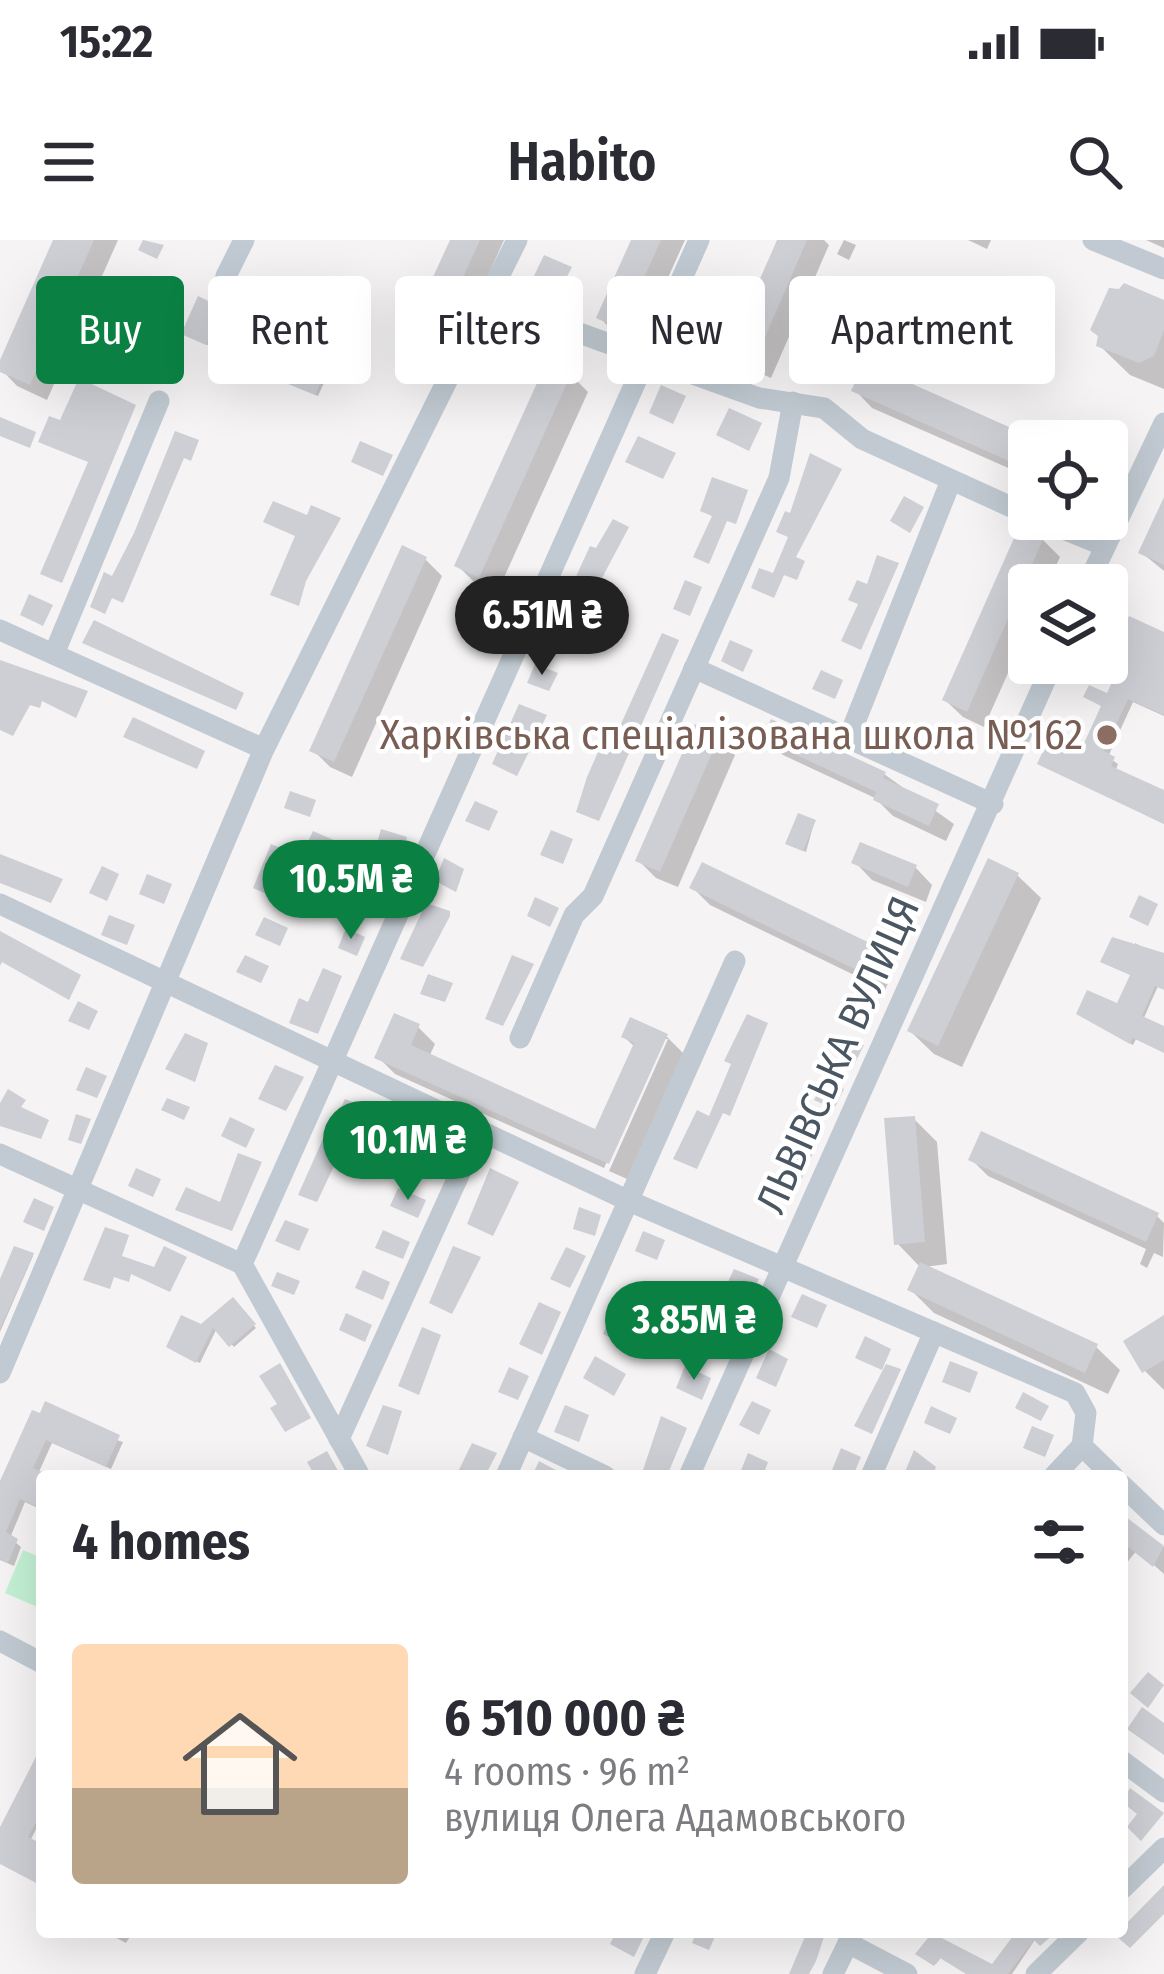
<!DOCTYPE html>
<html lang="en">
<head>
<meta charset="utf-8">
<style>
  :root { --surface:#fff; --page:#f7f7f7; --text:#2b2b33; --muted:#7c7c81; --line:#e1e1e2; --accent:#0b8043 }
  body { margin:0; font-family:"Fira Sans Condensed",sans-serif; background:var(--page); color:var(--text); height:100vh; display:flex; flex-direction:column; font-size:45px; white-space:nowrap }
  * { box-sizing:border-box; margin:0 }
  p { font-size:39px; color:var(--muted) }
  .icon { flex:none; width:66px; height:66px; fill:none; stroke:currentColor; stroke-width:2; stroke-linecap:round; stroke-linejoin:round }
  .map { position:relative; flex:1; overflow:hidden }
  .details { position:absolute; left:36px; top:1230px; width:1092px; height:468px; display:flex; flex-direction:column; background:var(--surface); border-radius:12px; box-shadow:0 12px 48px #0002 }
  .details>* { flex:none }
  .banner { position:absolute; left:36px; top:36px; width:1092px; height:108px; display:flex; gap:24px }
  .fabs { position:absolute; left:1008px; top:180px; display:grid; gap:24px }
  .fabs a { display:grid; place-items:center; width:120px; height:120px; border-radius:12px; background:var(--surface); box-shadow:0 12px 48px #0002; font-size:60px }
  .price { position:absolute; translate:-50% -102px; padding:0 27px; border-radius:42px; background:var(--accent); color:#fff; font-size:39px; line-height:78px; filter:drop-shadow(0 3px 6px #0008) }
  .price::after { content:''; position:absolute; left:50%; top:72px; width:36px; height:27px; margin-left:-18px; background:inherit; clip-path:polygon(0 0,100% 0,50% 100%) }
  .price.selected { background:#222; color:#fff }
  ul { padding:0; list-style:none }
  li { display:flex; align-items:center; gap:36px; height:300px; padding:0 36px }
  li+li { border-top:3px solid var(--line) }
  li span { display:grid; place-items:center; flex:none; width:336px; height:240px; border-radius:12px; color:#555 }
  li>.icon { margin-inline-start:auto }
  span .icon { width:144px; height:144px; fill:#fffc; stroke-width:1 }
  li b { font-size:51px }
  h2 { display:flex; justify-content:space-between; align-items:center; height:144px; padding:0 36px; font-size:51px }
  .tag { padding:0 42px; border-radius:12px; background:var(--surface); box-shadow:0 12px 48px #0002; font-size:42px; line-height:108px }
  .tag.selected { background:var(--accent); color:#fff }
  .status { display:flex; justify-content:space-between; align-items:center; height:84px; padding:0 60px; background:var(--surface); direction:ltr }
  .status svg { height:33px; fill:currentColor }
  header { display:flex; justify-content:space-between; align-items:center; height:156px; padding:0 36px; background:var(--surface); font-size:54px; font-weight:600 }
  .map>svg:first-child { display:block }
</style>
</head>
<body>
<div class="status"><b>15:22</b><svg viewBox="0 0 49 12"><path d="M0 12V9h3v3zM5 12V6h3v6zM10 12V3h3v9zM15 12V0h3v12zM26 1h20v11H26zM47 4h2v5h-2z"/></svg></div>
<header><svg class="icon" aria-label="menu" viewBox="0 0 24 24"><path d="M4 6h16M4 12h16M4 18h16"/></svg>Habito<svg class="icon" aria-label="search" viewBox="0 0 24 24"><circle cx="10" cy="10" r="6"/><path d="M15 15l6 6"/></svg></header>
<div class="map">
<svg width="1164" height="1734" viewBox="0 0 1164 1734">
  <rect width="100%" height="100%" fill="#f5f3f3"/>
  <polygon fill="#c3f1d5" points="23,1310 42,1318 42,1369 5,1353"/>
  <g fill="#0003">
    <polygon points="56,0 118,0 47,160 17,146 0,128"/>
    <polygon points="453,0 504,0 444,134 422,124 405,107"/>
    <polygon points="635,0 685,0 638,104 617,95 600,78"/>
    <polygon points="780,0 824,0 829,5 771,138 749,128 732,111"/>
    <polygon points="844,0 856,5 849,20 837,14"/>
    <polygon points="968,0 991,0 987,9"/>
    <polygon points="1146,0 1164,0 1164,8"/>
    <polygon points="256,57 248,83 280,98 321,88 311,109 334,121 318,156 295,146 302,120 273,107 263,129 241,119 248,94 221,82 210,106 187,96 222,70"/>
    <polygon points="1164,64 1164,149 1130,135 1099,105"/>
    <polygon points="919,69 936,86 909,146 1034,201 1029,201 1029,237 872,168 855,150"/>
    <polygon points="570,134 588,152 497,353 475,343 458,326"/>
    <polygon points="1107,247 1118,252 1107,275"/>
    <polygon points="1164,265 1164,331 1142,313"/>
    <polygon points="1093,279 1105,279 1101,288"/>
    <polygon points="1021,291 1043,300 1060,317 1047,345 1029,345 1029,386 984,487 963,477 945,460"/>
    <polygon points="425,319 442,336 352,537 330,527 313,510"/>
    <polygon points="1164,396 1164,476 1133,462 1108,517 1118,524 1115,532 1164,551 1164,584 1041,524 1081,516 1104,467 1086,457 1109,457 1120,432 1109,425"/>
    <polygon points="718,498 735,515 678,647 656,638 639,621"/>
    <polygon points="766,498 884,534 954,584 946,601 893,576 875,558 783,515"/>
    <polygon points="814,583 806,612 791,606"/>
    <polygon points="855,622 915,627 932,645 926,662 872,640"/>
    <polygon points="1017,635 1041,658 962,827 934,814 910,791"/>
    <polygon points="693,648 878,711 895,728 885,750 710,665"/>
    <polygon points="1135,703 1164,719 1164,749 1158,746 1143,780 1164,789 1164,812 1136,799 1133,805 1083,777 1119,767 1133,736"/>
    <polygon points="418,787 435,804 429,817 597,893 635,807 624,797 666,796 683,813 627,939 609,931 668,799 662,799 604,928 395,834 378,817"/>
    <polygon points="914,879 937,902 947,1024 924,1027 1096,1107 1120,1130 1108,1154 934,1073 911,1050 921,1028 897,1003"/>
    <polygon points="971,919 1157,976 1164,983 1163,1017 1154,1013 1147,1028 1140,1024 1146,1009 988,936"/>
    <polygon points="16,1010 33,1016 0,1092 0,1045"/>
    <polygon points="232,1061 256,1088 234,1107 217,1088 200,1123 172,1110"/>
    <polygon points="1164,1079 1164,1150 1145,1131"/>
    <polygon points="33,1174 123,1202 111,1229 52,1203 38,1234 43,1236 42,1270 25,1262 10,1298 21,1307 14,1326 0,1320 0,1249"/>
    <polygon points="1122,1277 1164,1307 1164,1334 1137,1310 1122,1329"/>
    <polygon points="42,1511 42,1578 30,1601 42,1607 42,1645 0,1623 0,1594"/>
    <polygon points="105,1692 133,1692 126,1703"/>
    <polygon points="1023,1692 1056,1692 1042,1704 1036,1698 1012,1734 971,1734 942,1716 936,1724 920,1714 933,1696 992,1728"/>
  </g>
  <g fill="#cdcfd5">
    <polygon points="53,0 94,0 30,145 0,132 0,120"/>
    <polygon points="143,0 164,5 157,19 138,10"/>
    <polygon points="450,0 480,0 426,119 401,107"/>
    <polygon points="631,0 661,0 621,89 596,78"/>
    <polygon points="777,0 807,0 754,123 728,112"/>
    <polygon points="544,15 572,27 559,52 571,57 565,72 524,57"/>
    <polygon points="1124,43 1164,60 1164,90 1154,116 1139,123 1096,106 1098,96 1090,90 1109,48 1119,49"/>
    <polygon points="237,45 258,55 247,79 278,94 290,68 320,82 309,105 333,116 315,155 288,144 299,119 270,106 260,129 235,117 245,94 218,81 206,105 181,94 198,56 221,67"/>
    <polygon points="894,54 920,66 890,134 1029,196 1029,230 851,151"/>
    <polygon points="547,121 572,132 479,338 454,326"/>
    <polygon points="79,138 136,165 62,343 40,334 88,222 38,202 49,176 60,180"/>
    <polygon points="661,145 686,156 673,184 649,173"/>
    <polygon points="729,168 762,183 749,211 716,195"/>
    <polygon points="0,177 36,192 30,208 0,196"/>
    <polygon points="175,191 199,200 191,221 184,218 123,363 112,358 105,374 90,367 104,332 112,336 134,293"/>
    <polygon points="638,196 676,213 663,239 625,222"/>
    <polygon points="360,201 393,215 383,236 351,222"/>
    <polygon points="810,213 842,229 796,317 805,321 797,340 784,335 774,358 751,348 759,328 773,333 788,297 776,292 785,271 790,273"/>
    <polygon points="712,237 748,250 736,284 727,281 709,324 693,317 712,276 700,271"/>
    <polygon points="904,256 924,267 910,293 890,281"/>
    <polygon points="1164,257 1164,325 1138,313"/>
    <polygon points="273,261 307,275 311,265 341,278 306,341 299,366 270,355 295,296 263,282"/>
    <polygon points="613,279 629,287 602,338 596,336 571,392 579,396 572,414 545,404 590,306 596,308"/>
    <polygon points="1019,287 1044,297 967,472 942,460"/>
    <polygon points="402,305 427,317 334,522 309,511"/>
    <polygon points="877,315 899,323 861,410 841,401 858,364 848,360 857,340 867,344"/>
    <polygon points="685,340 702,347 690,376 673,369"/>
    <polygon points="29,354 53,365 43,386 20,375"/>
    <polygon points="1129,376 1164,392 1164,475 1128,459 1104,511 1115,517 1111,526 1164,550 1164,584 1037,524 1049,498 1080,512 1101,466 1083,457 1089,445 1107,453 1117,431 1106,425"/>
    <polygon points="94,380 244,453 236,470 82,403"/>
    <polygon points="662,393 679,400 599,581 576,572 587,537 598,512 607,515"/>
    <polygon points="730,400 753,410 743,432 721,421"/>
    <polygon points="0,420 88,451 76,478 42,461 40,468 30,465 13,496 0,490"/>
    <polygon points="535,424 558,433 549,451 527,443"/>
    <polygon points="821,430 843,440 835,459 812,449"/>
    <polygon points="519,464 547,475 517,536 492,524"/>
    <polygon points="133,477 205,511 197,529 123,497"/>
    <polygon points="771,479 886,532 883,538 939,564 929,586 873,560 876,552 762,499"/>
    <polygon points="695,484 720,495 660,632 635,621"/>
    <polygon points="290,551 316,560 310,577 284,568"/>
    <polygon points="475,561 498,571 489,591 465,581"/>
    <polygon points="798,573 816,580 803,611 785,604"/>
    <polygon points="381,589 407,597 401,618 375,611"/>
    <polygon points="551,590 573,599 563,624 540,615"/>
    <polygon points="313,591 343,604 335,623 304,610"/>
    <polygon points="860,602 917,625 908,647 851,623"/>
    <polygon points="271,604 294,614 276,658 253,648"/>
    <polygon points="0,614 63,639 51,663 0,643"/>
    <polygon points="444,618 464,629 456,652 435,641"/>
    <polygon points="988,618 1019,633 938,806 907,791"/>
    <polygon points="702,622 880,708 867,735 689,648"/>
    <polygon points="102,626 119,634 107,661 89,653"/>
    <polygon points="147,634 172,644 164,664 139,654"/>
    <polygon points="359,645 383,654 373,675 350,666"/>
    <polygon points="1139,655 1158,664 1148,686 1129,677"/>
    <polygon points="535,657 559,668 550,687 527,676"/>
    <polygon points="426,663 450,671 450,676 423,727 400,719"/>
    <polygon points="109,675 135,685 127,705 101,695"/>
    <polygon points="264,677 288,688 280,706 255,695"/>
    <polygon points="346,688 365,697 357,716 338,708"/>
    <polygon points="0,691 81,735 69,760 2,722 0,726"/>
    <polygon points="1112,697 1164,713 1164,750 1155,746 1142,776 1164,786 1164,813 1133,798 1130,804 1076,774 1087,750 1117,763 1130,735 1100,722"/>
    <polygon points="245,715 269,726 261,743 236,732"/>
    <polygon points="512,715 534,724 503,786 485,779"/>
    <polygon points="323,728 342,736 318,794 289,783 299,758 308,762"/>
    <polygon points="428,734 453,743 445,762 420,754"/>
    <polygon points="78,761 98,771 89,790 68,781"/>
    <polygon points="394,773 420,784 411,805 595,889 634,803 621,797 630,777 668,794 609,924 374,818"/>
    <polygon points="747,774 768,783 730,876 723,873 697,929 673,919 697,870 709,876 731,824 724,821"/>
    <polygon points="185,793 208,803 195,842 165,829"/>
    <polygon points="843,796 864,805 855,823 834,814"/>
    <polygon points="275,825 304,837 286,871 258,859"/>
    <polygon points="86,827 107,836 97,858 76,850"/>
    <polygon points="825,840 844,849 834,869 814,860"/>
    <polygon points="8,849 26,860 21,867 49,880 41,899 0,886 0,863"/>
    <polygon points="167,858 190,867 184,880 161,870"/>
    <polygon points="345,859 367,868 358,888 335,880"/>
    <polygon points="76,874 91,879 81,904 68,900"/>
    <polygon points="915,876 925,1002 894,1005 884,878"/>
    <polygon points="230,877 255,889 246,908 221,896"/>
    <polygon points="799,882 822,892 800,943 779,933"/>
    <polygon points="436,887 458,897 448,917 427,906"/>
    <polygon points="981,891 1159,973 1146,1002 968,920"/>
    <polygon points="323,899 343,907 317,962 298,955"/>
    <polygon points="238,913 262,922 232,991 175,970 186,947 220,962"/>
    <polygon points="136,928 161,939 153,957 128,946"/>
    <polygon points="490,928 519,942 493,996 467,984"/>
    <polygon points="398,948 426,960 418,978 390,966"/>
    <polygon points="34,958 54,967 44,991 23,982"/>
    <polygon points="579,967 601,975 595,996 573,989"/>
    <polygon points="285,980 309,989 299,1011 275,1001"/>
    <polygon points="105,987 129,995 122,1016 154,1027 164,1006 187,1017 170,1052 131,1034 129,1042 114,1037 110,1049 83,1040"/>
    <polygon points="383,990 410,1002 403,1019 375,1008"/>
    <polygon points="643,991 665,1000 657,1020 635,1011"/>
    <polygon points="14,1006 34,1013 0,1089 0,1039"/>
    <polygon points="453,1006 481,1017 452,1074 429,1063"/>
    <polygon points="566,1007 586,1016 570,1048 550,1039"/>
    <polygon points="920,1022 1098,1104 1085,1133 907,1050"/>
    <polygon points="734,1029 759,1039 724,1111 701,1100"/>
    <polygon points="363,1030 390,1042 383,1060 355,1048"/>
    <polygon points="277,1032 300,1041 294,1055 271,1046"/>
    <polygon points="652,1042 680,1056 672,1073 644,1059"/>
    <polygon points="802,1054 827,1065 817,1088 791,1077"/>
    <polygon points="233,1057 256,1084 229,1107 213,1088 196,1123 166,1107 181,1075 201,1084"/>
    <polygon points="539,1062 561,1072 542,1115 519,1104"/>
    <polygon points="346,1073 372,1085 365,1102 339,1090"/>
    <polygon points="612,1073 634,1083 625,1105 603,1094"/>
    <polygon points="1164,1075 1164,1120 1142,1133 1123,1101"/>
    <polygon points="422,1087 441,1095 419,1155 398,1146"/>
    <polygon points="865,1096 891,1109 882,1130 855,1118"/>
    <polygon points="769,1109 788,1119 776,1147 756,1138"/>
    <polygon points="595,1116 626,1134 614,1156 583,1138"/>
    <polygon points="950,1121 978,1132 970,1153 942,1142"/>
    <polygon points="280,1123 311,1178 285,1192 270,1168 277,1164 259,1136"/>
    <polygon points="886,1124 901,1129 872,1194 854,1186"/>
    <polygon points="685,1126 711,1138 702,1160 676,1148"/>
    <polygon points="509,1127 529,1136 518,1160 498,1152"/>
    <polygon points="1023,1152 1049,1166 1041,1181 1015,1168"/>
    <polygon points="45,1161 120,1195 106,1227 46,1200 33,1228 42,1232 42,1269 20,1259 6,1292 18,1299 8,1323 0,1319 0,1241 32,1170 40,1173"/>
    <polygon points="752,1161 771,1170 759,1195 739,1185"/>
    <polygon points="383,1165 402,1171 388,1215 366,1206"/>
    <polygon points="565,1165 589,1175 579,1202 554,1192"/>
    <polygon points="931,1166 957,1178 950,1194 924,1183"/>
    <polygon points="661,1176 687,1188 667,1236 650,1236 642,1233"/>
    <polygon points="1032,1186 1054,1195 1045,1217 1023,1208"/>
    <polygon points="472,1203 497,1213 485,1236 456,1236"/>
    <polygon points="841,1208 861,1217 853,1236 832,1230"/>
    <polygon points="914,1210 936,1227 932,1236 905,1232"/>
    <polygon points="327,1211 341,1236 315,1236 307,1222"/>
    <polygon points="748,1213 768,1222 763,1236 740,1233"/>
    <polygon points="539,1221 550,1227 568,1236 532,1236"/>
    <polygon points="1122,1274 1164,1306 1153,1327 1122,1302"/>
    <polygon points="1148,1432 1164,1445 1148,1468 1130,1453"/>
    <polygon points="1142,1467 1164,1483 1164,1515 1127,1489"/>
    <polygon points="42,1505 42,1571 28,1597 42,1604 42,1646 0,1624 0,1587"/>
    <polygon points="1130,1548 1164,1573 1141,1601 1127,1587 1137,1574 1122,1562"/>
    <polygon points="1164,1645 1164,1674 1130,1708 1115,1695"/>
    <polygon points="616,1692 646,1692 634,1717 610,1704"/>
    <polygon points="696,1692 717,1692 709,1710 692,1703"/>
    <polygon points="807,1692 824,1697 816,1721 809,1734 789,1734"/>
    <polygon points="1016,1692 1056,1692 1040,1706 1034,1700 1008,1734 966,1734 940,1718 934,1726 915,1714 932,1693 992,1724"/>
  </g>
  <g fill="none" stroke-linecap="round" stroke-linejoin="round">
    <g stroke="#c1cad2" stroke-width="21">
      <polyline points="1093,0 1164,29"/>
      <polyline points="226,36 244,0"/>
      <polyline points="488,60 759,158 824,168 862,199 1029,275"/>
      <polyline points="1039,279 1105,306"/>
      <polyline points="1087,345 1164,183"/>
      <polyline points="0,390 264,509"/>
      <polyline points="54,414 159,161"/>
      <polyline points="694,428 993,564"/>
      <polyline points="849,497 950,243"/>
      <polyline points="0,664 629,961 1075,1153 1086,1173 1082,1206 1113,1236"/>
      <polyline points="520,798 574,675 593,656 779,238 793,162"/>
      <polyline points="0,914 242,1024 360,1236"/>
      <polyline points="242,1024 699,0"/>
      <polyline points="0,1133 264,509 517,0"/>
      <polyline points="523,1197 605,1236"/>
      <polyline points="339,1199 479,891"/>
      <polyline points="506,1236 735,721"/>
      <polyline points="689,1236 1053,423"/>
      <polyline points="871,1236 934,1092"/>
      <polyline points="1054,1236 1082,1206"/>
      <polyline points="1122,1245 1164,1285"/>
      <polyline points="0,1401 42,1423"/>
      <polyline points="1122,1521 1164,1552"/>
      <polyline points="1122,1649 1164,1608"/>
      <polyline points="848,1703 907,1734"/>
      <polyline points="645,1734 665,1692"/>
      <polyline points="833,1734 853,1693"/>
      <polyline points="1036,1734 1079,1692"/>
    </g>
  </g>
  <circle fill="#8d6e63" stroke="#fff" stroke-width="4.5" cx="1107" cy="495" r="12"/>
  <g text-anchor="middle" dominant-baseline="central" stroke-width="9" stroke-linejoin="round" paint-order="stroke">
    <g font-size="42" fill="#785e54" stroke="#fff" text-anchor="end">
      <text x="1083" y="495">Харківська спеціалізована школа №162</text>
    </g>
    <g font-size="42" fill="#4a5661" stroke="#fff">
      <text transform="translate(838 815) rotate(-66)">ЛЬВІВСЬКА ВУЛИЦЯ</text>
    </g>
  </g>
</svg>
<div class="fabs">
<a><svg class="icon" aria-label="locate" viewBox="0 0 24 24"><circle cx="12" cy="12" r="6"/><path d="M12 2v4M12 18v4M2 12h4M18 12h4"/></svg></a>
<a><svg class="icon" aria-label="layers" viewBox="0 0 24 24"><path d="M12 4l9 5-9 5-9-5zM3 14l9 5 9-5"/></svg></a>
</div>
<b class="price selected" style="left:542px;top:438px">6.51M ₴</b>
<b class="price" style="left:351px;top:702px">10.5M ₴</b>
<b class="price" style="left:408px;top:963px">10.1M ₴</b>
<b class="price" style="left:694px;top:1143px">3.85M ₴</b>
<div class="banner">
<a class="tag selected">Buy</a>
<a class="tag">Rent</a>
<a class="tag">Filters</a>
<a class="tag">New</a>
<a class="tag">Apartment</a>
</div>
<section class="details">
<h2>4 homes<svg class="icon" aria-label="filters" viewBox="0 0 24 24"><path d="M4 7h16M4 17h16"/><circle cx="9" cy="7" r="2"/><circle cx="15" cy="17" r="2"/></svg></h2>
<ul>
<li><span style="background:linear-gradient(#ffd9b3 60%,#b9a48a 0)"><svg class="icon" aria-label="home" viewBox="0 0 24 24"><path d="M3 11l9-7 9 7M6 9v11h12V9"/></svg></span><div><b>6 510 000 ₴</b><p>4 rooms · 96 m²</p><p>вулиця Олега Адамовського</p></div></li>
</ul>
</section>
</div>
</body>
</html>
